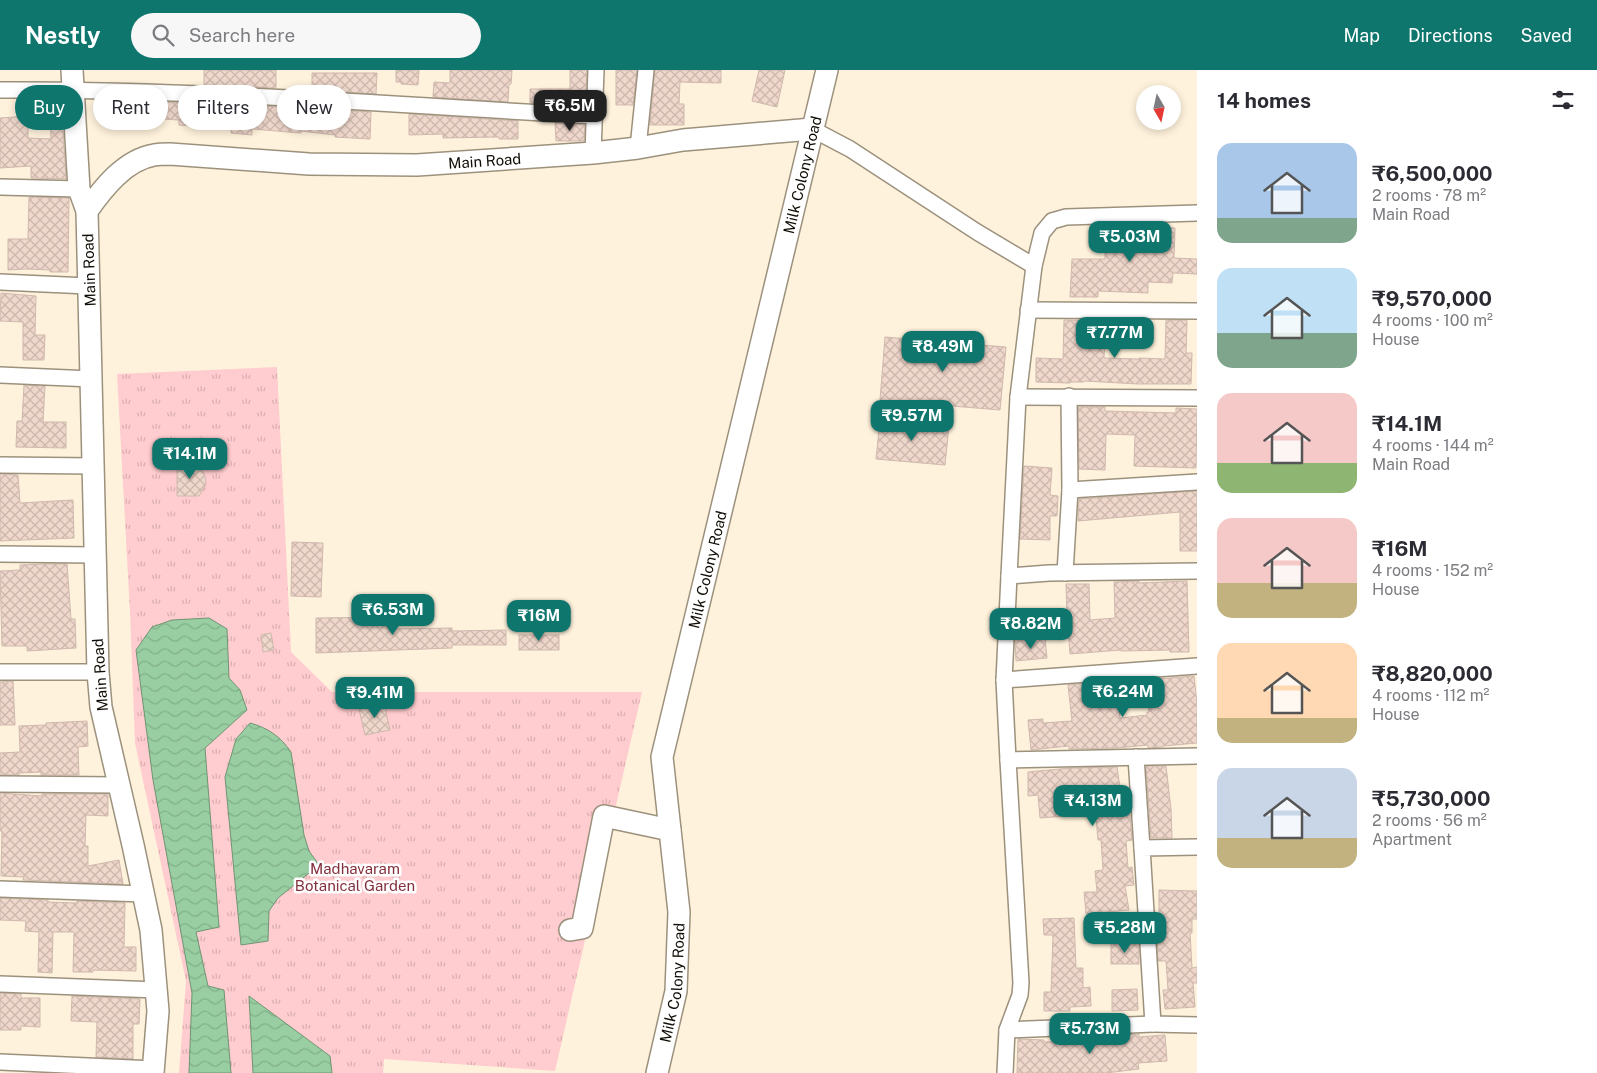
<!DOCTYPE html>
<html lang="en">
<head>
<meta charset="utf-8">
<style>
  :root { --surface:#fff; --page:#f7f7f7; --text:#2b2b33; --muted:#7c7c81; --accent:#0f766e }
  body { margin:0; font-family:"Public Sans",sans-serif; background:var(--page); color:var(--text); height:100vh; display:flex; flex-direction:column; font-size:19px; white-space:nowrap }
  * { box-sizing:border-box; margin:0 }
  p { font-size:16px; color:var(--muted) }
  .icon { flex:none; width:28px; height:28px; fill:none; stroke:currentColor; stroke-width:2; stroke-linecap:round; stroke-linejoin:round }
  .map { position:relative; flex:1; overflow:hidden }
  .details { display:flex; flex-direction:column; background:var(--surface); width:400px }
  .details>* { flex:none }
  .guide { position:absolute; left:15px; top:15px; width:475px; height:45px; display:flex; gap:10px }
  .needle { width:32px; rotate:171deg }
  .tools { position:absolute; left:1136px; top:15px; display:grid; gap:10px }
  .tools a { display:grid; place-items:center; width:45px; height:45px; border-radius:50%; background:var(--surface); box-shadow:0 2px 8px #0003; font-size:25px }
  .price { position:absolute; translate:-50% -42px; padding:0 11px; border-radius:10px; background:var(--accent); color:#fff; font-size:16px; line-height:32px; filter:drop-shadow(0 1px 2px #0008) }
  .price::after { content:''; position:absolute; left:50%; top:30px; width:15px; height:11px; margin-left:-8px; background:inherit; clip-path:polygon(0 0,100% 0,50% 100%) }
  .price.current { background:#222; color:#fff }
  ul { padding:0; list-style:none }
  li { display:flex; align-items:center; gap:15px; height:125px; padding:0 20px }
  li span { display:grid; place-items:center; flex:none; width:140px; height:100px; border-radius:15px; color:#555 }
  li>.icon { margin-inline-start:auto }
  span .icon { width:60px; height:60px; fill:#fffc; stroke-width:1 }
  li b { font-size:21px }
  h2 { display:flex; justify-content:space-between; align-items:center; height:60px; padding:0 20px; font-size:21px }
  .pill { padding:0 18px; border-radius:22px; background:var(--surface); box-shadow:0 2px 8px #0003; font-size:18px; line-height:45px }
  .pill.current { background:var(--accent); color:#fff }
  header { display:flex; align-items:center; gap:30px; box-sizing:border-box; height:70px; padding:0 25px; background:var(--accent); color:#fff }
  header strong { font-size:24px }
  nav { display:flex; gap:28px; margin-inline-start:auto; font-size:18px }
  .search { width:350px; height:45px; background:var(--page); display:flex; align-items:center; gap:12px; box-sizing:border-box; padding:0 18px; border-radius:28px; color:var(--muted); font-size:19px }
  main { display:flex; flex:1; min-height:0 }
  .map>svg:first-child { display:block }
</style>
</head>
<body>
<header>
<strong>Nestly</strong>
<div class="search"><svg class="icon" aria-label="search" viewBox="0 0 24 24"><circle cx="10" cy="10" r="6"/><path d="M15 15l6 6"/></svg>Search here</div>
<nav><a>Map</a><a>Directions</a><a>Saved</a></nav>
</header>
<main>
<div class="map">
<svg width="1197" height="1003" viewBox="0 0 1197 1003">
  <defs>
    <pattern id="park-tufts" width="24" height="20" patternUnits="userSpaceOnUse" patternTransform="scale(1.25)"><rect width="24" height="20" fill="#ffcccf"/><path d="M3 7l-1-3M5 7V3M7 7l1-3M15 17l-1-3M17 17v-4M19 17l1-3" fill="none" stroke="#daaeb0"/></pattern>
    <pattern id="water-waves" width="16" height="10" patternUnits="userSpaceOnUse" patternTransform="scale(1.25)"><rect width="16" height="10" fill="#98cea2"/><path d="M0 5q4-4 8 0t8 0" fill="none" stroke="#82b08a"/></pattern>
    <pattern id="building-cross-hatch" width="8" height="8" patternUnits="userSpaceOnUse" patternTransform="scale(1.25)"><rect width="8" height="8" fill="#efd7cb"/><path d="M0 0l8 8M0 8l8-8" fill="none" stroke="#ccb7ad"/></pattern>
  </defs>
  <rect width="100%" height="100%" fill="#fef2dc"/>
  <polygon fill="url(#park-tufts)" points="277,297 291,582 332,622 642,622 555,1001 384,989 383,1003 179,1003 186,911 135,673 130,542 117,304"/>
  <g fill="url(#water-waves)" stroke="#709473">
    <polygon points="209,548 227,559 229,608 240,620 247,640 205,678 219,857 196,862 208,916 224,920 231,1003 189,1003 192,923 153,710 136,580 152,557 172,550"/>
    <path d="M250,653C268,658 280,666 291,682L304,765L309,781L319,795L278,828L269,841L268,871L241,875L225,707L236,669Z"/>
    <polygon points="249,926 330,986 332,1003 253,1003"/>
  </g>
  <g fill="url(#building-cross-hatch)" stroke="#d0b8ad">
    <polygon points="204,0 276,0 276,18 204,15"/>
    <polygon points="396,0 419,0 418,15 401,14 401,12 396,12"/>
    <polygon points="450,0 512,0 511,14 509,14 508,32 433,27 434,12 450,13"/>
    <polygon points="570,0 587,0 585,36 530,33 530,19 570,19"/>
    <polygon points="616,0 637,0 633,35 616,35"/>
    <polygon points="655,0 721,0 721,13 680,12 679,34 684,34 684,55 650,55"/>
    <polygon points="759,0 785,0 777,37 752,31"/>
    <polygon points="312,3 377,3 376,24 312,20"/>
    <polygon points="112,31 223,34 371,42 370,69 335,67 335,65 301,61 301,63 252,59 252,65 231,63 231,59 179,55 179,50 145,48 144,59 125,58 127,40 112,40"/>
    <polygon points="62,43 66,109 31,108 31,96 0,98 0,48 28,46 28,68 51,69 50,44"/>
    <polygon points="409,44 518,51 518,69 499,69 499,67 443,68 443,64 409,65"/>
    <polygon points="555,53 585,55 584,71 556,71"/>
    <polygon points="29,127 69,128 68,202 50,202 50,200 26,199 8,200 8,169 28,169"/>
    <polygon points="1106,156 1175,158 1174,188 1197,189 1197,204 1173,203 1172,213 1148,212 1148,223 1098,221 1098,227 1070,227 1072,189 1105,189"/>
    <polygon points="1,223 36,226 35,265 45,265 44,290 23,290 23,252 0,251"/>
    <polygon points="1064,250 1106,251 1104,288 1139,289 1139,288 1165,289 1166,250 1187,250 1186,283 1192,283 1191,314 1138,314 1085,311 1084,312 1070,312 1070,313 1036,312 1036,288 1063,289"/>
    <polygon points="885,267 1006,277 1000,340 880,330"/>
    <polygon points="24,315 45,316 43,352 66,352 66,378 16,377 17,351 22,351"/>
    <polygon points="1078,337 1105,337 1105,341 1176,343 1176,338 1197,339 1196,398 1134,396 1135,365 1106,364 1105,400 1079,399"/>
    <polygon points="880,350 949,356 945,395 876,389"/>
    <polygon points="177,393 199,393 205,406 206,414 199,426 177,426"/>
    <polygon points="1024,396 1052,398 1050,425 1058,426 1057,446 1050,446 1050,470 1020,469"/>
    <polygon points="0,404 18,405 20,433 73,430 74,468 0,471"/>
    <polygon points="1197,421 1197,481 1180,481 1180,442 1078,451 1079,429"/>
    <polygon points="292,472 323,473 321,527 291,526"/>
    <polygon points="45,494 67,494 71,549 75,549 76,578 27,581 27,576 2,576 0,501 20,500 20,495"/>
    <polygon points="1139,511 1139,513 1187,511 1189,582 1170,582 1170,580 1121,581 1121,580 1070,584 1067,547 1066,514 1089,514 1090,550 1115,548 1114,512"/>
    <polygon points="387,547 387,559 452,558 452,561 506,560 506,575 452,575 452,578 316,583 316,548"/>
    <polygon points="271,563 274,580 263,582 261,565"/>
    <rect x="519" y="565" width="40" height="15"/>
    <polygon points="1045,568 1047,588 1016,591 1015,571"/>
    <polygon points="1194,606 1197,634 1197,673 1163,676 1163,677 1148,678 1148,675 1116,678 1069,679 1069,676 1031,680 1028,650 1043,649 1043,653 1072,651 1068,615 1116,611 1120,648 1147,645 1147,642 1149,642 1145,610"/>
    <polygon points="13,611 15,655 0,655 0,612"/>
    <polygon points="384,633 390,660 365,665 359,639"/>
    <polygon points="87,651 88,676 78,677 79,705 41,705 41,702 19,703 19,705 0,705 0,683 20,682 19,656 46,655 46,653"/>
    <polygon points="1146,696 1166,696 1171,739 1172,768 1151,768"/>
    <polygon points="1117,697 1124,745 1130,745 1132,770 1126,771 1128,798 1132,797 1134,815 1125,816 1129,840 1086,844 1084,822 1097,822 1095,801 1103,800 1101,770 1098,770 1096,748 1098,748 1095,722 1065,724 1067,746 1040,748 1038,725 1028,726 1028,702 1070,698"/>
    <polygon points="0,723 42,726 42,724 108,724 108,746 86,745 85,776 88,776 88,796 119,790 123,814 23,810 24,807 1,806 2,761 0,761"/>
    <polygon points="1159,820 1197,821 1197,849 1192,849 1192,863 1190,863 1192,898 1197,897 1197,913 1193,913 1195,937 1165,939 1163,920 1168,920 1166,891 1158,891 1156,847 1159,847"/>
    <polygon points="0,828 48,830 48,832 77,833 77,831 125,833 124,877 136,877 136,901 93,900 93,902 73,902 74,862 53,862 52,903 38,902 39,862 25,861 26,851 0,850"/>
    <polygon points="1074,848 1076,898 1083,898 1083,918 1090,917 1091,936 1070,937 1070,941 1044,941 1044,922 1051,922 1053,865 1044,865 1043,849"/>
    <rect x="1111" y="874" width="28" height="20"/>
    <polygon points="1137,919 1138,940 1112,941 1112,920"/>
    <polygon points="0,923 21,924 21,928 40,928 40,957 21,956 21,960 0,960"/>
    <polygon points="72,926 140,929 139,954 133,954 133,989 96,987 97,952 71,951"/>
    <polygon points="1139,964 1139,967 1165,965 1167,991 1138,993 1139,999 1106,1003 1017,1003 1018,969 1044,970 1044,972 1081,971 1122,967 1122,965"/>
  </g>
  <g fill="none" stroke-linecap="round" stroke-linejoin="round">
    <g stroke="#9c917d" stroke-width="18">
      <g id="street">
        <path d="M0,20C199,19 397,35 595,46"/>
        <polyline points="812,59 850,79 977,162 1034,196"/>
        <polyline points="638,78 646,0"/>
        <polyline points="593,83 596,0"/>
        <polyline points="0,117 79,119"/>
        <polyline points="1197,143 1066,147 1052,151 1042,163 1034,196 1018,327 1009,506 1049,503 1197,501"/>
        <polyline points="0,212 88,216"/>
        <polyline points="1028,240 1197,241"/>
        <polyline points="0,305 92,309"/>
        <polyline points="1069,326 1070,420"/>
        <polyline points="1018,327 1197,328"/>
        <polyline points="0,395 94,396"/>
        <polyline points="0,484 95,485"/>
        <polyline points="1065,503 1070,420 1197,412"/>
        <polyline points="1009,506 1004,610 1008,690 1197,686"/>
        <polyline points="0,602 98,602"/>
        <polyline points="1004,610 1197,596"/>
        <polyline points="1136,687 1142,778"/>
        <polyline points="0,714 118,715"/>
        <polyline points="1197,777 1142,778 1153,954 1197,955"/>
        <polyline points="0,819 144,824"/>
        <polyline points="0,914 157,920"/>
        <polyline points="1007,960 1153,954"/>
        <polyline points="0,992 154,999"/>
        <polyline points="1005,1003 1007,960 1020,925 1021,913 1008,690"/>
      </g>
    </g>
    <g stroke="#9c917d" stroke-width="24">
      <g id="secondary">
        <polyline points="72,0 79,119 87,141"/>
        <polyline points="570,860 582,858 604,746 670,760"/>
        <path id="s1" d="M153,1003L158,941L151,860L133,775L101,637L98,602L87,141C103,118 125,90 154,85C159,84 165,84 170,84L309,94L417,95L593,83L638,78L683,70L812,59"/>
        <path id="s2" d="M657,1003L676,921L679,842L662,687L827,0"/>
      </g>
    </g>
    <use href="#street" stroke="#fff" stroke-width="15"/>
    <use href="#secondary" stroke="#fff" stroke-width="21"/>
  </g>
  <g text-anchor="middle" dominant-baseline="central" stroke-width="5" stroke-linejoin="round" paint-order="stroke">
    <g font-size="15" fill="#110d06" stroke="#fff">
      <text stroke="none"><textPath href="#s1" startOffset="1289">Main Road</textPath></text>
      <text stroke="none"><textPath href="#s2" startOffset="918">Milk Colony Road</textPath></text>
      <text transform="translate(89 200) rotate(-92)">Main Road</text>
      <text stroke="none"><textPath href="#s2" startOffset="512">Milk Colony Road</textPath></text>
      <text transform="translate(100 605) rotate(-94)">Main Road</text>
      <text stroke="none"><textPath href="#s2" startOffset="92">Milk Colony Road</textPath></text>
    </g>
    <g font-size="15" fill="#83313d" stroke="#fff">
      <text x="355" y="798">Madhavaram<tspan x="355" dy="17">Botanical Garden</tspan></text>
    </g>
  </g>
</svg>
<div class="tools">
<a><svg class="needle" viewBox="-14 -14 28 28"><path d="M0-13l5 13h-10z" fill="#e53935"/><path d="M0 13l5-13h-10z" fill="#7c7c81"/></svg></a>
</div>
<b class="price current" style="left:570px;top:62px">₹6.5M</b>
<b class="price" style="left:1130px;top:193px">₹5.03M</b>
<b class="price" style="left:1115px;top:289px">₹7.77M</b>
<b class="price" style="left:943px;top:303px">₹8.49M</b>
<b class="price" style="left:912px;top:372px">₹9.57M</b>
<b class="price" style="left:190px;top:410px">₹14.1M</b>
<b class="price" style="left:393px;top:566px">₹6.53M</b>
<b class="price" style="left:539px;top:572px">₹16M</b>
<b class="price" style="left:1031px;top:580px">₹8.82M</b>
<b class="price" style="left:1123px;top:648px">₹6.24M</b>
<b class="price" style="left:375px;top:649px">₹9.41M</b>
<b class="price" style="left:1093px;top:757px">₹4.13M</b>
<b class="price" style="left:1125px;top:884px">₹5.28M</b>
<b class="price" style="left:1090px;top:985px">₹5.73M</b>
<div class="guide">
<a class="pill current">Buy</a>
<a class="pill">Rent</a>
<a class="pill">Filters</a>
<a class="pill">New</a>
</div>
</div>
<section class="details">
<h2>14 homes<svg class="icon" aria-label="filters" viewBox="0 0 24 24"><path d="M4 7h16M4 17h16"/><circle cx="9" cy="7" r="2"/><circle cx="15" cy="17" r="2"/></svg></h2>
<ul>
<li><span style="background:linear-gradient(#a9c7e8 75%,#7fa58c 0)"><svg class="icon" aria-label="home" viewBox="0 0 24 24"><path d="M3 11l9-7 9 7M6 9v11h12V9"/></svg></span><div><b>₹6,500,000</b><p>2 rooms · 78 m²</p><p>Main Road</p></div></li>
<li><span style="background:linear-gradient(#bfe0f5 65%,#7fa58c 0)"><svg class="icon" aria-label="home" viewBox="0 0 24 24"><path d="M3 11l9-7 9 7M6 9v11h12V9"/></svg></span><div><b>₹9,570,000</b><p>4 rooms · 100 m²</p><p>House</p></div></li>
<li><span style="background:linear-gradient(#f6c9c9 70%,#8fb573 0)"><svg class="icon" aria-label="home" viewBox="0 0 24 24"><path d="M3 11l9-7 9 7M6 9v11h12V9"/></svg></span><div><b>₹14.1M</b><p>4 rooms · 144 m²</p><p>Main Road</p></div></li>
<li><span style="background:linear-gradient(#f6c9c9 65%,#c2b280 0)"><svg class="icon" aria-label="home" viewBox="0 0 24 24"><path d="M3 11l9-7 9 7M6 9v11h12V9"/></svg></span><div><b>₹16M</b><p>4 rooms · 152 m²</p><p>House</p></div></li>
<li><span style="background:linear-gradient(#ffd9b3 75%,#c2b280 0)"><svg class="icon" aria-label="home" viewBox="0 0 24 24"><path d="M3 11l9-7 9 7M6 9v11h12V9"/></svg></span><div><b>₹8,820,000</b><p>4 rooms · 112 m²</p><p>House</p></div></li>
<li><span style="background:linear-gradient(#c9d6e8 70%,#c2b280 0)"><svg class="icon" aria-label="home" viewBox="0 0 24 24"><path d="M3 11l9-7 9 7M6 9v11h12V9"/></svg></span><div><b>₹5,730,000</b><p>2 rooms · 56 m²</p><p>Apartment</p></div></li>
</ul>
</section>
</main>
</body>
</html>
